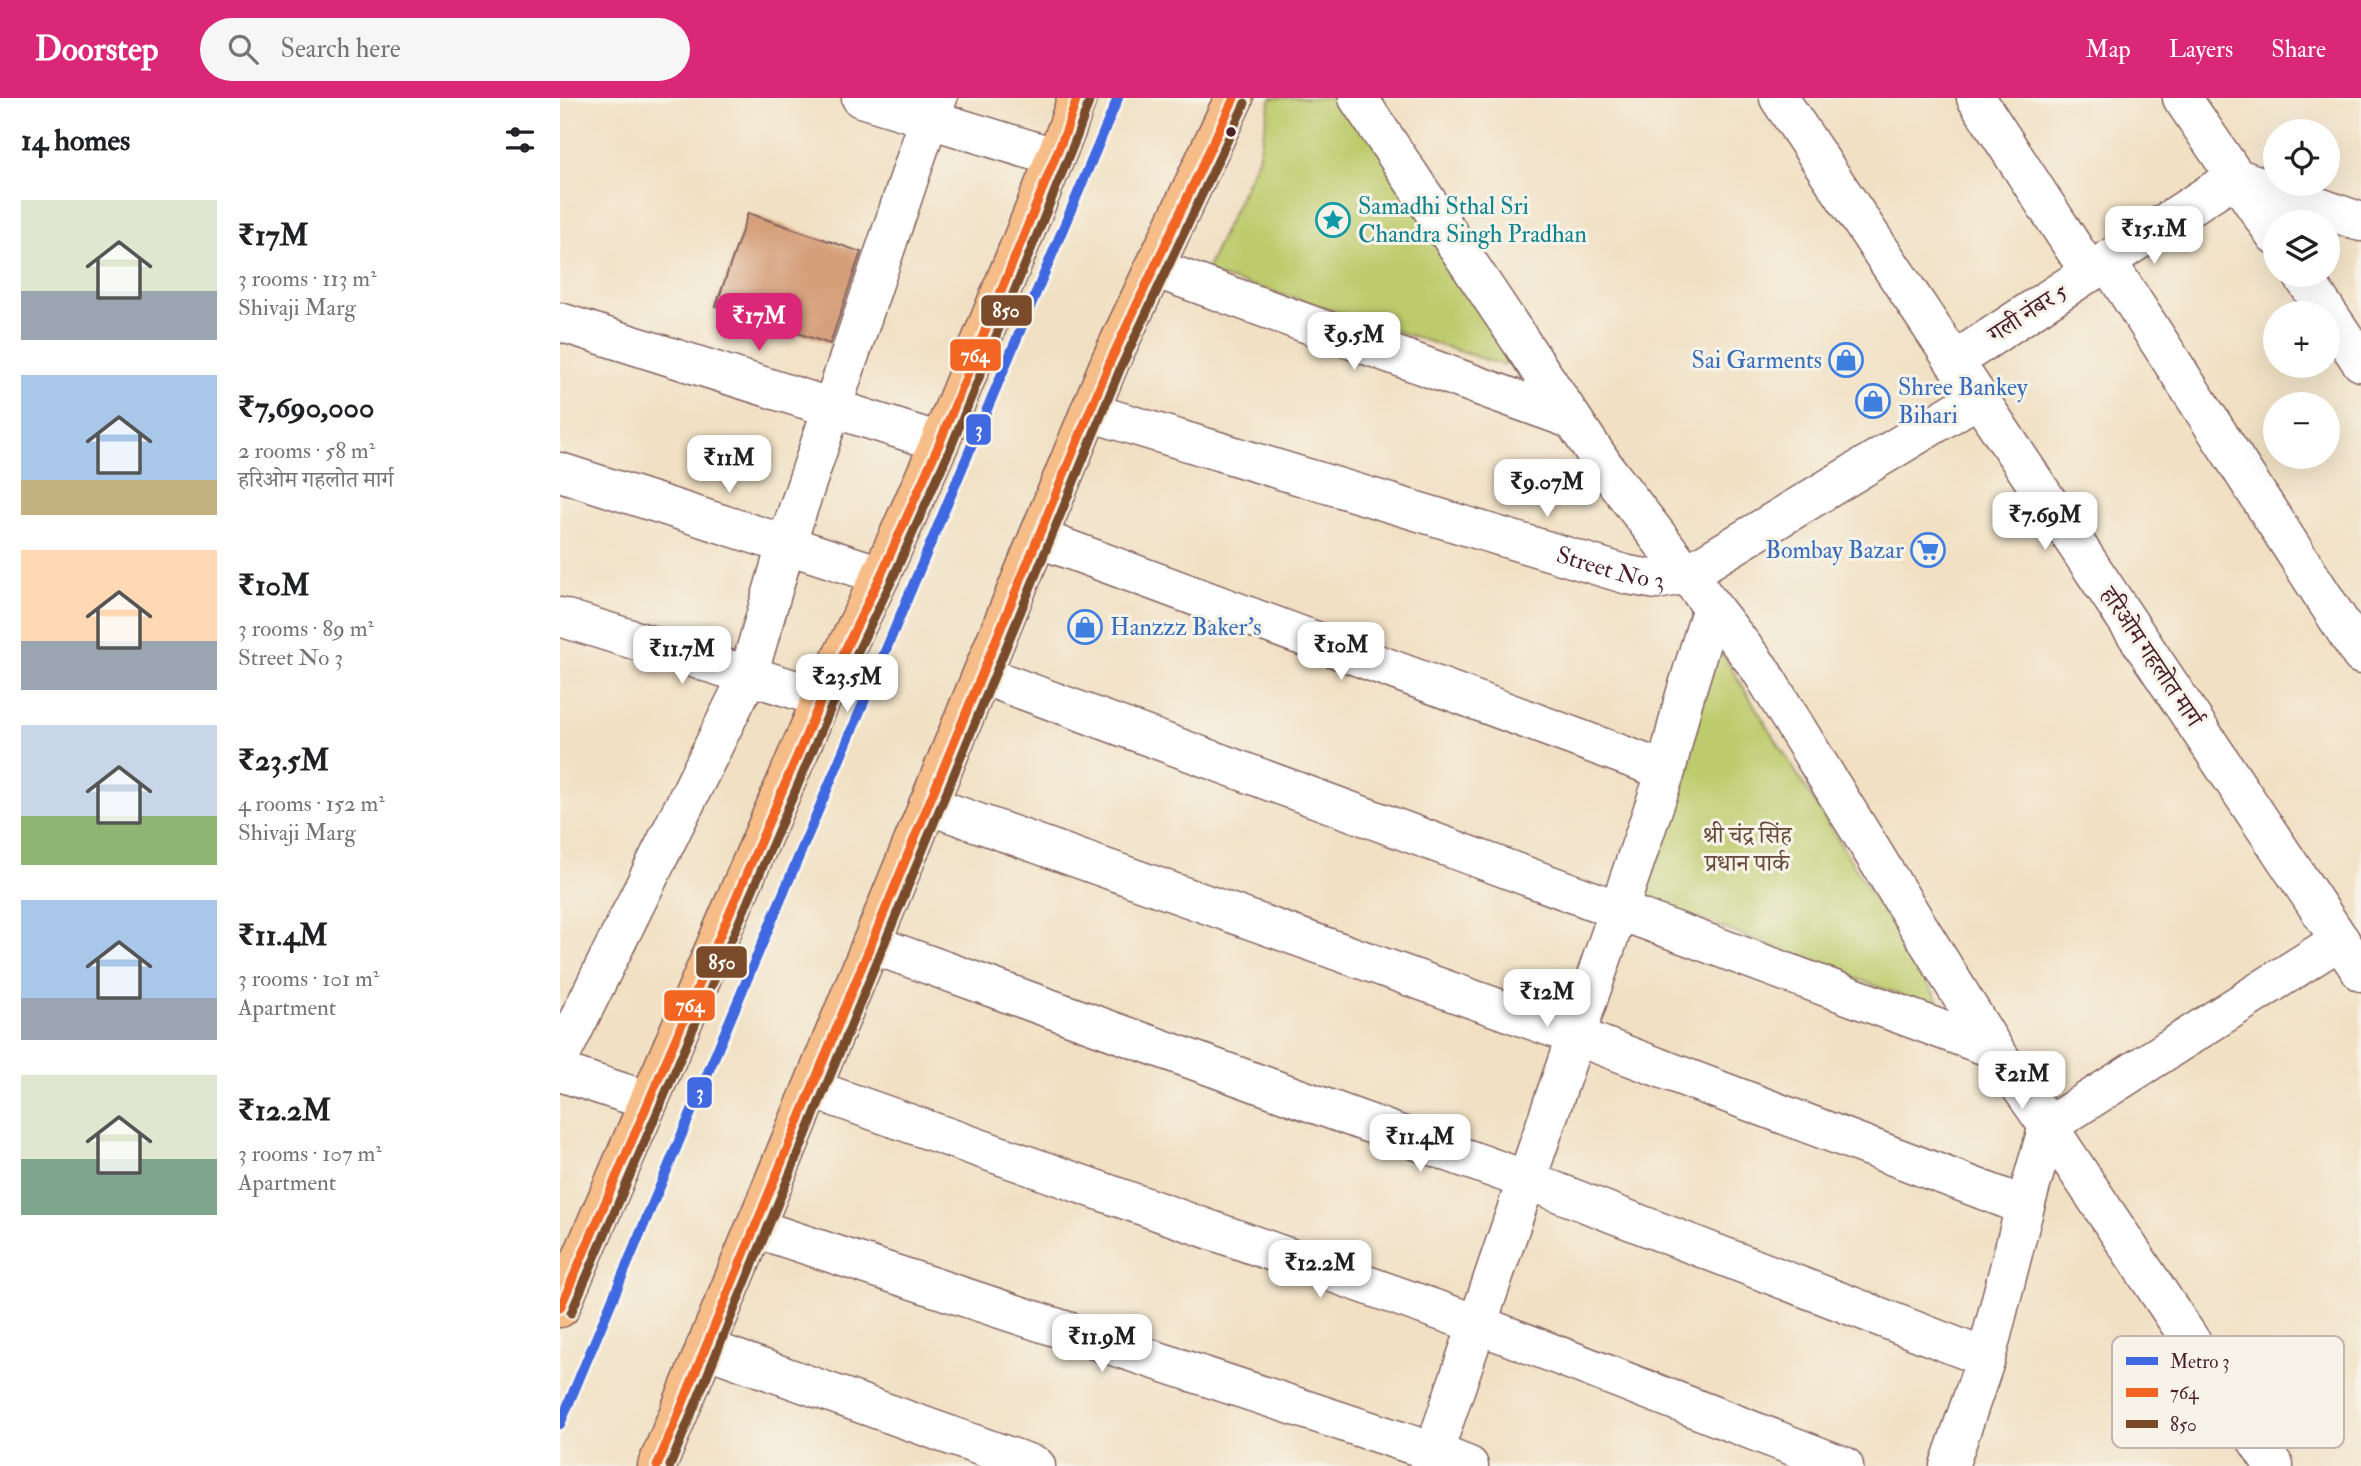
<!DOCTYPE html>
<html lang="en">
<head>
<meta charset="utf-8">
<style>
  :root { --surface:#fff; --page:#f6f6f6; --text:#202124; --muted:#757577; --accent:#db2777 }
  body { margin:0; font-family:"IM FELL Double Pica","Noto Serif Devanagari",serif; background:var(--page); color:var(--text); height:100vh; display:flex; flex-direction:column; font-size:26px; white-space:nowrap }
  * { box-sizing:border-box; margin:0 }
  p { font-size:23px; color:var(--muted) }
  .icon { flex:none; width:38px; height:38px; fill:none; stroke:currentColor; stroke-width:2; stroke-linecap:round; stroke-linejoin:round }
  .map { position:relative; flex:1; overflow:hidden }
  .side { display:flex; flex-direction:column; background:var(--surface); width:560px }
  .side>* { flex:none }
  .fabs { position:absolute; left:1703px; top:21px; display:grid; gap:14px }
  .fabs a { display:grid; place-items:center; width:77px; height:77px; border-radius:50%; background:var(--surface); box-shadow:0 7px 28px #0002; font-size:35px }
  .price { position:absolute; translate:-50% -60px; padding:0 16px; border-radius:14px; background:#fff; color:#222; font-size:23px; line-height:46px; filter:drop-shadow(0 2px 4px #0008) }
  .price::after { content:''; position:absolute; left:50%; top:42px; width:21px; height:16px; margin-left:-10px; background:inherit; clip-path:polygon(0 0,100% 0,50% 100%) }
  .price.selected { background:var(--accent); color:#fff }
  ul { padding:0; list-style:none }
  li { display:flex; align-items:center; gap:21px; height:175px; padding:0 21px }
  li span { display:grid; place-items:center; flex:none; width:196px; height:140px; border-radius:0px; color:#555 }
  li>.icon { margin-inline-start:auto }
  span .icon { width:84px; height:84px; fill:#fffc; stroke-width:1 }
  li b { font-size:30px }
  h2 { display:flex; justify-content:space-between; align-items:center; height:84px; padding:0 21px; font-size:30px }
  header { display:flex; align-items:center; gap:42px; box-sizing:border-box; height:98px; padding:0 35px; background:var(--accent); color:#fff }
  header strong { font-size:33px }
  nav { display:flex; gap:38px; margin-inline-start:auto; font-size:24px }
  .search { width:490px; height:63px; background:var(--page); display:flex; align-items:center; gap:18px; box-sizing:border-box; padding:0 24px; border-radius:38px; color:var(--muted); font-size:26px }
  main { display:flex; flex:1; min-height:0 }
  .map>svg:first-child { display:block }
</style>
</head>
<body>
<header>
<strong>Doorstep</strong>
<div class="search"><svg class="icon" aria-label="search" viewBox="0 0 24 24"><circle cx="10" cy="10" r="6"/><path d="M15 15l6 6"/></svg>Search here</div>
<nav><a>Map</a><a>Layers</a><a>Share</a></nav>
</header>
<main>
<section class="side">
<h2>14 homes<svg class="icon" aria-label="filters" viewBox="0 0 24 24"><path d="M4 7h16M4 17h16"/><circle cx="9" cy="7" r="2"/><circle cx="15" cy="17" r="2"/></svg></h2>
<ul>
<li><span style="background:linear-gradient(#dfe7d0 65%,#9aa5b1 0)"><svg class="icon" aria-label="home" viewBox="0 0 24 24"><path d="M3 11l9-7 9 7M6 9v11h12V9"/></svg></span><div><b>₹17M</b><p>3 rooms · 113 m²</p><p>Shivaji Marg</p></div></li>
<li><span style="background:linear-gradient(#a9c7e8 75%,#c2b280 0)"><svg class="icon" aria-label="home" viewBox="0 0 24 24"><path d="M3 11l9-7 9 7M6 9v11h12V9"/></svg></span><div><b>₹7,690,000</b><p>2 rooms · 58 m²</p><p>हरिओम गहलोत मार्ग</p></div></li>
<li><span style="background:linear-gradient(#ffd9b3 65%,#9aa5b1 0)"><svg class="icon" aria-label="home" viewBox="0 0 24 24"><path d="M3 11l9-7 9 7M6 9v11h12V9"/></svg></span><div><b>₹10M</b><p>3 rooms · 89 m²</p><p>Street No 3</p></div></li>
<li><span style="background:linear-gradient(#c9d6e8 65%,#8fb573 0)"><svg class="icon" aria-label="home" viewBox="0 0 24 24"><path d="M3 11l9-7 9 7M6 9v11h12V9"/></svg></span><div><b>₹23.5M</b><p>4 rooms · 152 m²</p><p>Shivaji Marg</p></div></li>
<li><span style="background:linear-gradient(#a9c7e8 70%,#9aa5b1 0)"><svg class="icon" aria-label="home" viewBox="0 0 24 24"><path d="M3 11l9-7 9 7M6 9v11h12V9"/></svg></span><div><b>₹11.4M</b><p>3 rooms · 101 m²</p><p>Apartment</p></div></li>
<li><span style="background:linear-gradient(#dfe7d0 60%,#7fa58c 0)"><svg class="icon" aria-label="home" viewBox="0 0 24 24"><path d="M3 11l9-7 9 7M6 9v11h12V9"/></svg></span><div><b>₹12.2M</b><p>3 rooms · 107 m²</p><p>Apartment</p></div></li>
</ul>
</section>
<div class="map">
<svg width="1801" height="1368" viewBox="0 0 1801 1368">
  <rect width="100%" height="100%" fill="#f7f3e8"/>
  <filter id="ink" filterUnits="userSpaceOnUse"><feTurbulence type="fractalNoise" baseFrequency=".0143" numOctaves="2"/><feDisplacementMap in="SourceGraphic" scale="14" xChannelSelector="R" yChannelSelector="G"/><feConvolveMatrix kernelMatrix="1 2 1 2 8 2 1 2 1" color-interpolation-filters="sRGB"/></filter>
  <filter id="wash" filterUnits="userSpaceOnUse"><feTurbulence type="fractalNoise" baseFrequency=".00686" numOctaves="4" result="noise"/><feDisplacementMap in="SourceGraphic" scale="28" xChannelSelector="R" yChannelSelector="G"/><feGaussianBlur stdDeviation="1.57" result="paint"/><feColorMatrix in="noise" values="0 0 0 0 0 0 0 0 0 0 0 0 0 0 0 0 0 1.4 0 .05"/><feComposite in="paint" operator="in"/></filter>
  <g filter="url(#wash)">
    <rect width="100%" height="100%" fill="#f1e0c3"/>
    <g fill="#becb6c" stroke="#84754c" stroke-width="2">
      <polygon points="711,0 789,0 962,261 942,267 718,195 649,176 648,168 698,60"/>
      <polygon points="1158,549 1385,914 1086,801"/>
    </g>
    <g id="blocks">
      <polygon fill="#d59f7a" points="188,115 301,154 270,246 156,208"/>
    </g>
  </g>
  <g filter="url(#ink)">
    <use href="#blocks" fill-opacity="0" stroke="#846360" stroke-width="2"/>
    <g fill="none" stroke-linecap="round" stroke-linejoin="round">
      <g stroke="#846360" stroke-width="41">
        <g id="minor">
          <polyline points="301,0 494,59"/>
          <polyline points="798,0 1046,371 1200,571 1434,951 1488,1028 1714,1368"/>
          <polyline points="1219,0 1801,874"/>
          <polyline points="1416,0 1530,175"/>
          <polyline points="1622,0 1715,137"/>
          <polyline points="1547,163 1801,557"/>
          <polyline points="594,170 1013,322"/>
          <polyline points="1742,177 1801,264"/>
          <polyline points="0,224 380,344"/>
          <polyline points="1394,263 1675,79 1801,124"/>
          <path id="s1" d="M529,314L1068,477L1097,482L1127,476L1418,300"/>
          <polyline points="0,374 321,477"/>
          <polyline points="478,440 1106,673"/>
          <polyline points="0,519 262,600"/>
          <polyline points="422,577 1434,951"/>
          <polyline points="368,707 1016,938 1465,1108"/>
          <polyline points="311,846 966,1082 1426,1260"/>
          <polyline points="0,959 188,578 226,447 369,21 378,0"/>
          <polyline points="0,974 89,1003"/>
          <polyline points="252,991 917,1226 1284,1368"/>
          <polyline points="195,1130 874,1354 909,1368"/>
          <polyline points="145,1250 476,1368"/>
          <polyline points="869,1368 1106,673 1123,604 1152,509"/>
          <polyline points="1389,1368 1426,1260 1465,1108 1488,1028 1780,842"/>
        </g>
      </g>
      <g stroke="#846360" stroke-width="41">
        <g id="major">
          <polyline points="0,1210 262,600 321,477 380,344 506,33 517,0"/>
          <polyline points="97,1368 550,264 674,0"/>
        </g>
      </g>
      <use href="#minor" stroke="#fff" stroke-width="38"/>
      <use href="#major" stroke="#f7bd88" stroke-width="38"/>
      <g stroke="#f7f3e8" stroke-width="14">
        <g id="bus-1">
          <polyline points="0,1210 262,600 321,477 380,344 506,33 517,0"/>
          <polyline points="97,1368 550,264 674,0"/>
        </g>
      </g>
      <g stroke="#f7f3e8" stroke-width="14">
        <g id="bus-2">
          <polyline points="11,1215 273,605 332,482 391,349 517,38 529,4"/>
          <polyline points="110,1368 561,269 685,5"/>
        </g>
      </g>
      <use href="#bus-1" stroke="#f26522" stroke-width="9"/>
      <use href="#bus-2" stroke="#7a4b2a" stroke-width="9"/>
      <g stroke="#f7f3e8" stroke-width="16">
        <polyline id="metro-1" points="0,1326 558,0"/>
      </g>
      <use href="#metro-1" stroke="#4169e1" stroke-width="10"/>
    </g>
  </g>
  <defs>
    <g id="sight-ring" transform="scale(1.75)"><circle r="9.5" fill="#f7f3e8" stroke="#0f9aa8" stroke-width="1.5"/><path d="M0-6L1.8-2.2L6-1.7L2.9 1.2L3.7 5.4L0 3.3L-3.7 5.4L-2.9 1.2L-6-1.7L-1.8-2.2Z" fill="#0f9aa8"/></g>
    <g id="shop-ring" transform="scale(1.75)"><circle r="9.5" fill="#f7f3e8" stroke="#3f7fe0" stroke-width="1.5"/><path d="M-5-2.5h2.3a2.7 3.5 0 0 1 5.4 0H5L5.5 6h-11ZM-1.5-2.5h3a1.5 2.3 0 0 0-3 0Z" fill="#3f7fe0"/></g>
    <g id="supermarket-ring" transform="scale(1.75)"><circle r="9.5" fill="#f7f3e8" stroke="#3f7fe0" stroke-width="1.5"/><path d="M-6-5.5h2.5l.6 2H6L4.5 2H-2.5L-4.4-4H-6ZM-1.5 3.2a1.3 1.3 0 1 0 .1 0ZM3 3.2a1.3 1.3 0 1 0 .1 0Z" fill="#3f7fe0"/></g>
  </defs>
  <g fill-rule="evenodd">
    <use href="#sight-ring" x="773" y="122"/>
    <use href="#shop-ring" x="1286" y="262"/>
    <use href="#shop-ring" x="1313" y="303"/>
    <use href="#supermarket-ring" x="1368" y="452"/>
    <use href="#shop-ring" x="525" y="529"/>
  </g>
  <circle fill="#4a1f2b" stroke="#f7f3e8" stroke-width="2.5" cx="671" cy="34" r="6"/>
  <g text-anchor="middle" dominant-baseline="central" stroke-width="6" stroke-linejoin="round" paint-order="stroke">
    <g font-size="24" fill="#0d838f" stroke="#f7f3e8" text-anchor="start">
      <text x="798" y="108">Samadhi Sthal Sri<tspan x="798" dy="28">Chandra Singh Pradhan</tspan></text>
    </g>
    <g font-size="24" fill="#4a1f2b" stroke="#f7f3e8">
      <text transform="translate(1468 215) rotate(-33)">गली नंबर 5</text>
      <text stroke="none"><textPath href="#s1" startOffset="544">Street No 3</textPath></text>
      <text transform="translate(1591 559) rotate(56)">हरिओम गहलोत मार्ग</text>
    </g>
    <g font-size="24" fill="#366cbe" stroke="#f7f3e8" text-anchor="end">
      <text x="1262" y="262">Sai Garments</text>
      <text x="1338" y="289" text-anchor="start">Shree Bankey<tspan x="1338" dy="28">Bihari</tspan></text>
      <text x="1344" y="452">Bombay Bazar</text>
      <text x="550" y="529" text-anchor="start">Hanzzz Baker's</text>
    </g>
    <g font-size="24" fill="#674a3b" stroke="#f7f3e8">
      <text x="1187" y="737">श्री चंद्र सिंह<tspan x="1187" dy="28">प्रधान पार्क</tspan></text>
    </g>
  </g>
  <rect x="1552" y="1238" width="232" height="112" rx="10" fill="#f7f3e8" stroke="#c3b3af" stroke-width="2"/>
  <rect x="1566" y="1259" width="32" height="8" fill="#4169e1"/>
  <rect x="1566" y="1290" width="32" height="9" fill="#f26522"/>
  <rect x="1566" y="1322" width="32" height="8" fill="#7a4b2a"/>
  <g font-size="19" fill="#4a1f2b">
    <text x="1610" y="1270">Metro 3</text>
    <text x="1610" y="1301">764</text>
    <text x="1610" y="1333">850</text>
  </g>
  <g stroke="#f7f3e8" stroke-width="2.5">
    <rect x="420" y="196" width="53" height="33" rx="7" fill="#7a4b2a"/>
    <rect x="389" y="240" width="53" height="34" rx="7" fill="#f26522"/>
    <rect x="405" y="315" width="27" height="33" rx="7" fill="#4169e1"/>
    <rect x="135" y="847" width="53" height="34" rx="7" fill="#7a4b2a"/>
    <rect x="103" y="891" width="53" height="33" rx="7" fill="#f26522"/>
    <rect x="126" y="978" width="27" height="33" rx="7" fill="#4169e1"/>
  </g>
  <g font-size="19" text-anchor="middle" font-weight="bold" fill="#fff">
    <text x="446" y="219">850</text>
    <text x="415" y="264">764</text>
    <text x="419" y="338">3</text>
    <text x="162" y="871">850</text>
    <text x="130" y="914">764</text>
    <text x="140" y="1001">3</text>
  </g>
</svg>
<div class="fabs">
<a><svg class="icon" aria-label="locate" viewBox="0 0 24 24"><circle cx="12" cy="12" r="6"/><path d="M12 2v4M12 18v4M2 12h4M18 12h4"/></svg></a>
<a><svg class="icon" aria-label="layers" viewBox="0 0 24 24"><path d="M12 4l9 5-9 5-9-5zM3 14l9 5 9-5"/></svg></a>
<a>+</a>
<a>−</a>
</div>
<b class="price" style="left:1594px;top:168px">₹15.1M</b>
<b class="price selected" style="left:199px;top:255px">₹17M</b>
<b class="price" style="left:794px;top:274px">₹9.5M</b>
<b class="price" style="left:169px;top:397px">₹11M</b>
<b class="price" style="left:987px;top:421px">₹9.07M</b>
<b class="price" style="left:1485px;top:454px">₹7.69M</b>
<b class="price" style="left:781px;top:584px">₹10M</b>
<b class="price" style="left:122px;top:588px">₹11.7M</b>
<b class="price" style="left:287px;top:616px">₹23.5M</b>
<b class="price" style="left:987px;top:931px">₹12M</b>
<b class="price" style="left:1462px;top:1013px">₹21M</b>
<b class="price" style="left:860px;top:1076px">₹11.4M</b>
<b class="price" style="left:760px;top:1202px">₹12.2M</b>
<b class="price" style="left:542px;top:1276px">₹11.9M</b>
</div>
</main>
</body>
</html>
